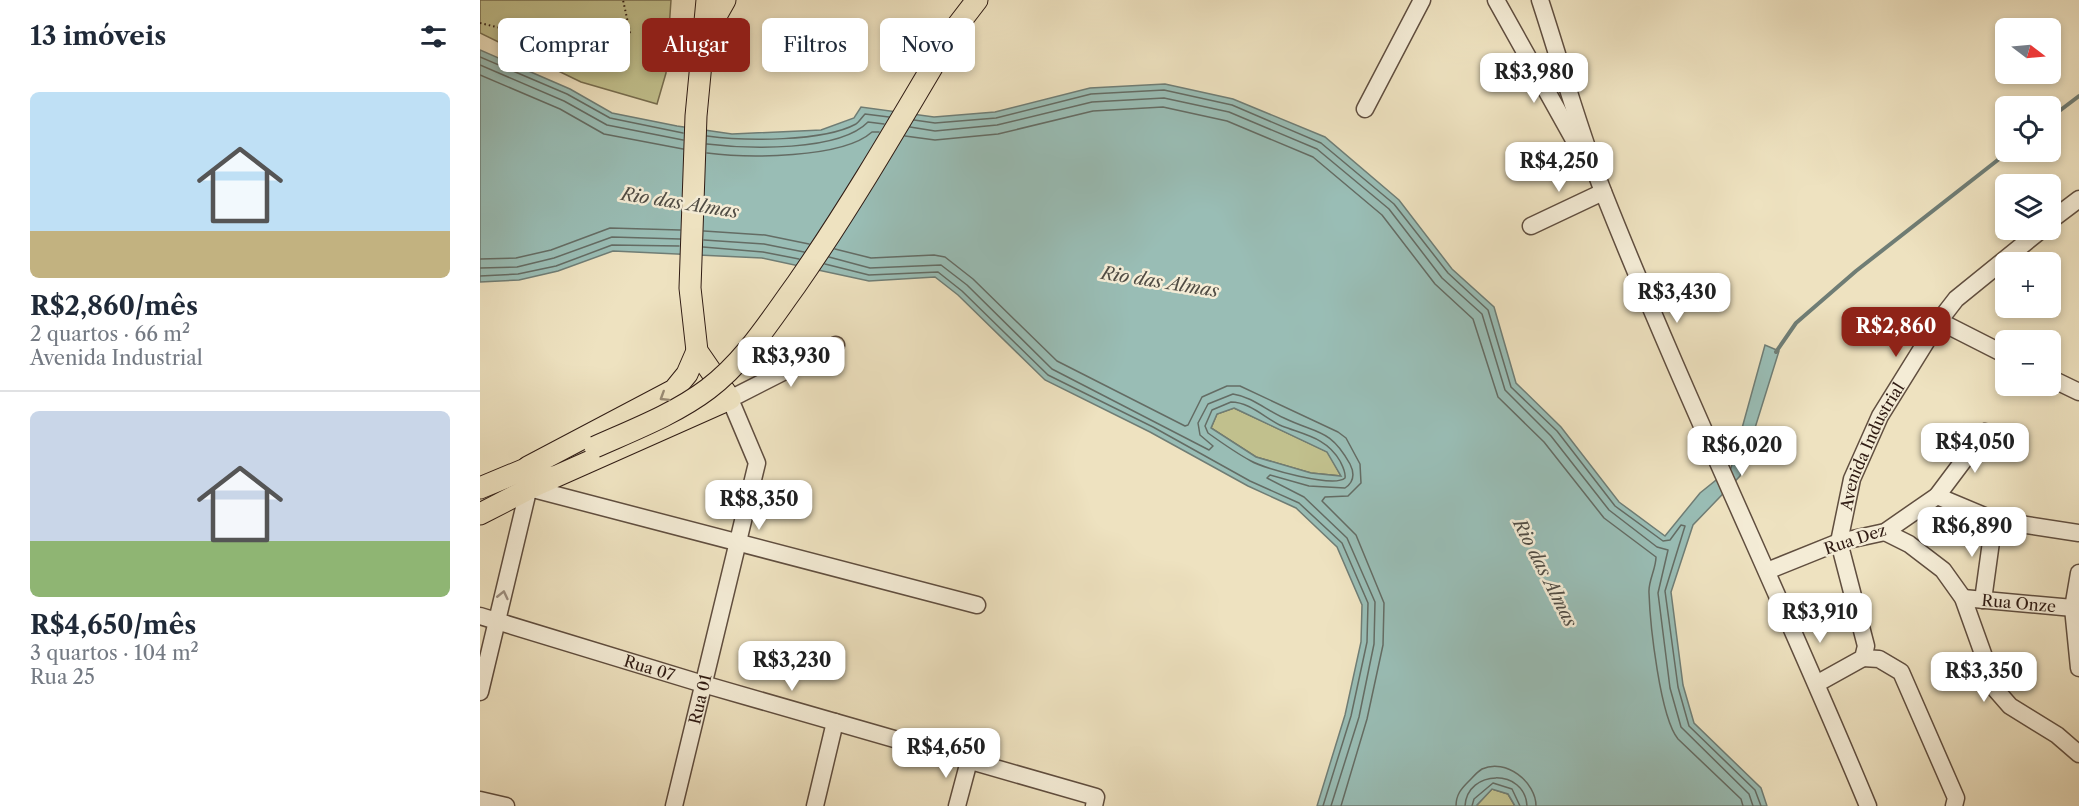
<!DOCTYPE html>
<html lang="pt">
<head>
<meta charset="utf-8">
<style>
  :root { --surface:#fff; --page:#f2f2f3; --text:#1f2937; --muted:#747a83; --line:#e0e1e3; --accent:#8f2418 }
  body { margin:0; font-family:"Libre Caslon Text",serif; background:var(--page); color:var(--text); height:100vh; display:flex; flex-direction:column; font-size:22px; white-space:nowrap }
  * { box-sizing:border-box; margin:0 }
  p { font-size:20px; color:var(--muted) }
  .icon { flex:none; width:33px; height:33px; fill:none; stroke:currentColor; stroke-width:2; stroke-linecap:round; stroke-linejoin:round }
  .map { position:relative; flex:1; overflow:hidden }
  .panel { display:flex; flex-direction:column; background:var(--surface); width:480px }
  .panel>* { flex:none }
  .hud { position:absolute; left:18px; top:18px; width:570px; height:54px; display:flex; gap:12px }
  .needle { width:39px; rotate:106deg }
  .fabs { position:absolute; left:1515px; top:18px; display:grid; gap:12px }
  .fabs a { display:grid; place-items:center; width:66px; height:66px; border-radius:9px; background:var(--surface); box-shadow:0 3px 9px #0003; font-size:30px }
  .price { position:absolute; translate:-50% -51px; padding:0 14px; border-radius:12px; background:#fff; color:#222; font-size:20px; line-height:39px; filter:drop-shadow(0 2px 3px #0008) }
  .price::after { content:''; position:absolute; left:50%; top:36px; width:18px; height:14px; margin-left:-9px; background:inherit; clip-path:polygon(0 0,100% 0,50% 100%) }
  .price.on { background:var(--accent); color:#fff }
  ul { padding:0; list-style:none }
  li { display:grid; align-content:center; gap:12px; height:318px; padding:0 30px }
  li+li { border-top:2px solid var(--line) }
  li span { display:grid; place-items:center; height:186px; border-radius:9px; color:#555 }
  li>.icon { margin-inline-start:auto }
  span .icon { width:108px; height:108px; fill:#fffc; stroke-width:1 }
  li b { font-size:26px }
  h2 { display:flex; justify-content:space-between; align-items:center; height:72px; padding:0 30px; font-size:26px }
  .chip { padding:0 21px; border-radius:9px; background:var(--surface); box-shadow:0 3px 9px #0003; font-size:21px; line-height:54px }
  .chip.on { background:var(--accent); color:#fff }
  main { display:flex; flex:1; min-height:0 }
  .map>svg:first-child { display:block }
</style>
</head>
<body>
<main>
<section class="panel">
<h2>13 imóveis<svg class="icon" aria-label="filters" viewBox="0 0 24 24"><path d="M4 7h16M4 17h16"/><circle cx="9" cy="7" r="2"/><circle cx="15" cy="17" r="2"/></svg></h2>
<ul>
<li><span style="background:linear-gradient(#bfe0f5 75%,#c2b280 0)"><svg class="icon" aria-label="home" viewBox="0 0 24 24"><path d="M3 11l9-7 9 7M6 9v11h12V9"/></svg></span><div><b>R$2,860/mês</b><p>2 quartos · 66 m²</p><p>Avenida Industrial</p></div></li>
<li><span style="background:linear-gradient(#c9d6e8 70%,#8fb573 0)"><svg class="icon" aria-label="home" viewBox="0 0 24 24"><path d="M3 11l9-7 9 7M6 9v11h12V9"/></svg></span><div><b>R$4,650/mês</b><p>3 quartos · 104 m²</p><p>Rua 25</p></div></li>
</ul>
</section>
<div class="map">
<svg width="1599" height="806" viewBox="0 0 1599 806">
  <rect width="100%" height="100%" fill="#eee2c0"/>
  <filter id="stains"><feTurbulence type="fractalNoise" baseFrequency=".00333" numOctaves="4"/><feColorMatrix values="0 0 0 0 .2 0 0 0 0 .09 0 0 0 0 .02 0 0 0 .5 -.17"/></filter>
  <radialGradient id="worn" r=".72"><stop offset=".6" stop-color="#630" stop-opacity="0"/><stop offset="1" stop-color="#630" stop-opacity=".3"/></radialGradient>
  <g fill="#c1c08d" stroke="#786e50" stroke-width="1.5">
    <polygon points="0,0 191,0 186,73 177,104 101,82 0,33"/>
    <polygon points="754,408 848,452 861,476 831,473 776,457 731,428 737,414"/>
    <polygon points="1012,789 1028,794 1035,806 996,806"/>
  </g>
  <path fill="#99bdb5" stroke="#6f7d75" stroke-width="1.5" fill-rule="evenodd" d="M0,50L90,89L132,113L197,126L252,134L341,130L374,118L381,107L454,117L515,112L610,88L685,84L753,99L845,137L919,200L972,269L1014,307L1036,383L1081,427L1139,502L1185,536L1220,493L1251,468L1285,345L1299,351L1260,476L1213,525L1191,592L1203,685L1214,723L1281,788L1287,806H1035L1028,794L1012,789L996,806H837L865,715L881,642L882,605L857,547L816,508L768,486L670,432L565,380L478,295L455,277L389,281L282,258L133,251L78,271L39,280L0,282ZM754,408L847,452L861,476L831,473L776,457L731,428L737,414Z"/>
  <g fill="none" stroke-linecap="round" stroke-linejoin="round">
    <g stroke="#646c64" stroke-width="1.5">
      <polyline points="0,57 87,94 130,118 203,133"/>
      <polyline points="0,65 84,101 127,125 203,140"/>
      <polyline points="0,75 80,109 124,134 203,149"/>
      <polyline points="434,120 455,123 516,118 611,94 684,90 752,105 841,143 914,204 968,273 1008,310 1031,387 1077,431 1135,506 1183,541 1190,540 1201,525 1205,526 1185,591 1198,687 1209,726 1275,790 1281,806"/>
      <polyline points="430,127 455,131 517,125 612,102 684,98 749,112 837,149 909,209 962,278 1002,314 1025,390 1071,436 1129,510 1177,547 1188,550 1178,593 1190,688 1201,727 1269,794 1273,806"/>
      <path d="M227,136C264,141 343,142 376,124C379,122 382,117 385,114L409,117"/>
      <path d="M425,136L455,140L518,134L613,111L683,107L747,121L833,157L902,215L955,284L993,319L1018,397L1064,442L1124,518L1176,557C1176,569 1168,581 1169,593C1170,624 1180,717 1198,739L1261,799L1263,806"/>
      <path d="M227,144C267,149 359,152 388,122L404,124"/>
      <path d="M227,153C266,158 362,159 392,132H399"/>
      <polyline points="224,231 285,235 329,244"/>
      <polyline points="224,240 284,244 324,252"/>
      <polyline points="223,247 283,252 319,259"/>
      <polyline points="355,249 391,258 454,255 465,257 493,279 577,361 705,426 708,425 722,397 747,386 760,386 858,432 866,438 880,464 881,483 868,496 845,497 842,501 876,535 904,603 903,645 887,719 861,806"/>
      <path d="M349,257L390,268L461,265L487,285L572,369L729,450L733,446L720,435L718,423L728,404L753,394C773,397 787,411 804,418C837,434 850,428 870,464C875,474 874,482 865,488L829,486L790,475L787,478L824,497L867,538L895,602L894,644L879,717L851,806"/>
      <polyline points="0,259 36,258 71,250 130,228 200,230"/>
      <polyline points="345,264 389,275 458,272 482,291 568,375 673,427 770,481 819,503 862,543 888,603 887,642 871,716 843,806"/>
      <polyline points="0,268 37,267 74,258 132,237 200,239"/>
      <polyline points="0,276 38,274 76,266 132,245 199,246"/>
      <path d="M751,402C770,402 786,419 802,426C825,435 847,438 860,461C863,467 866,472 865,478C854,488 785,469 771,461C756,453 742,443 728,433L725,426L732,410Z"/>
      <path d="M976,806C976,795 981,789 988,782C993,777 997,772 1002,769C1026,758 1056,782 1056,806"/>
      <path d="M985,806C987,769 1045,768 1047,806"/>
      <polyline points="992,806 994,799 1013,783 1032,789 1040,806"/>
    </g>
    <g stroke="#6f7d75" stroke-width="4">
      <polyline points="1570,118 1599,96"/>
      <polyline points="1296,352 1316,323 1376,271 1528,152"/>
    </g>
    <g stroke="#604e3f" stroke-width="19">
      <g id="minor">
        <polyline points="1016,0 1103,156"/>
        <path d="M1060,0C1081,64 1099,131 1124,194C1206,400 1303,601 1388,806"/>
        <polyline points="885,109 942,0"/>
        <polyline points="1570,221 1599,199"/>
        <polyline points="1051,226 1123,192"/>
        <polyline points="1459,321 1526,355"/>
        <polyline points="1570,378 1599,392"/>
        <polyline points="53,489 497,605"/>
        <polyline points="1457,496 1514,520 1599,533"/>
        <polyline points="1405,532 1429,544 1463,570 1483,598 1516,690 1530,706 1577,735 1599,754"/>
        <polyline points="1287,571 1359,542 1405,532 1457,496 1505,432"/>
        <polyline points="1599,573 1593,608 1599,668"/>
        <path id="s1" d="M1483,598L1593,608"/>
        <polyline points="1503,600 1514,520"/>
        <path id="s2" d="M0,616L223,684L616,797L614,806"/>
        <polyline points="1383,658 1399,659 1421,672 1476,798 1474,806"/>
        <path id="s3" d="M1338,683L1383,658L1386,646L1359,542L1372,479L1400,416L1459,321L1476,299L1561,230"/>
        <polyline points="0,692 48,491"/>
        <polyline points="0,800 26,806"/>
        <path id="s4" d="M194,806L277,463L250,399L356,345"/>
        <polyline points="335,806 355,722"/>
        <polyline points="477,806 489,761"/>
      </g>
    </g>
    <g stroke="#301c14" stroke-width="23">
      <g id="major">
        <polyline points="474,30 497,0"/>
        <polyline points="227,32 245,0"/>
        <polyline points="48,467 194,390 207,374 217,351"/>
        <polyline points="61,483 250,399 217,351 210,288 216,116 227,0"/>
        <polyline points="0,488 60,463"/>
        <polyline points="0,514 72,477"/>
      </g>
    </g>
    <polyline stroke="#301c14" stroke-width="2" stroke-dasharray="1.5 3" stroke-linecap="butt" points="0,23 74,41 127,63 150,32 143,0"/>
    <use href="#minor" stroke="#f4ecd6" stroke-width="16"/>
    <use href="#major" stroke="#eee2c0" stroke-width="21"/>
    <g stroke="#301c14" stroke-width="23" stroke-linecap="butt">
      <path id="major-bridge" d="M115,447C153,430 195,414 228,389C265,361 289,322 316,285C373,203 423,116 474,30"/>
    </g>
    <use href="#major-bridge" stroke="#eee2c0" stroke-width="21"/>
  </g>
  <defs><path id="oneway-chevron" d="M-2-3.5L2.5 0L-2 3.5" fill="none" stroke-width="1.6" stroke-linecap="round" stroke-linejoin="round" transform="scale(1.5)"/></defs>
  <use stroke="#988973" href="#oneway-chevron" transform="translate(184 397) rotate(148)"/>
  <use stroke="#9c8e7f" href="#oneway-chevron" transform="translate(23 595) rotate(-77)"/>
  <g text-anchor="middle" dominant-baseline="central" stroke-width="5" stroke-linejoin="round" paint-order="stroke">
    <g font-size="16" fill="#301c14" stroke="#f4ecd6">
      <text stroke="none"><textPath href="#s3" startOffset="273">Avenida Industrial</textPath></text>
      <text transform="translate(1375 539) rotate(-18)">Rua Dez</text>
      <text stroke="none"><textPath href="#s1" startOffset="56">Rua Onze</textPath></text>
      <text stroke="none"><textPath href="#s2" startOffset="177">Rua 07</textPath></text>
      <text stroke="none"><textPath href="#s4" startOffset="110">Rua 01</textPath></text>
    </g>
    <g font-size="18" font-style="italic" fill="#504c44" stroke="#f4ecd6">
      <text transform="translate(200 203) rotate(9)">Rio das Almas</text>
      <text transform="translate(680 282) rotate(9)">Rio das Almas</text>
      <text transform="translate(1065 573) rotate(63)">Rio das Almas</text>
    </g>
  </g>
  <rect width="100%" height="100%" filter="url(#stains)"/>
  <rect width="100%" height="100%" fill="url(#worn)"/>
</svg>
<div class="fabs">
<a><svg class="needle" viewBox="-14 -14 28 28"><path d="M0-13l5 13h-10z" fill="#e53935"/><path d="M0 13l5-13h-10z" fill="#747a83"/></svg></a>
<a><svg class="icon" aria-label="locate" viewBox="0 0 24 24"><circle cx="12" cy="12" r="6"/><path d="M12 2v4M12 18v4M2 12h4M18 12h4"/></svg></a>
<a><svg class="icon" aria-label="layers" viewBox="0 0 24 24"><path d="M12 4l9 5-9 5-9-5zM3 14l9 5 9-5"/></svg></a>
<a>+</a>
<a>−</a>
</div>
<b class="price" style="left:1054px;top:104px">R$3,980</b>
<b class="price" style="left:1079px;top:193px">R$4,250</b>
<b class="price" style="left:1197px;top:324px">R$3,430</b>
<b class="price on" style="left:1416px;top:358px">R$2,860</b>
<b class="price" style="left:311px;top:388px">R$3,930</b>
<b class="price" style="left:1495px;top:474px">R$4,050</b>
<b class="price" style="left:1262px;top:477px">R$6,020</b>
<b class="price" style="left:279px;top:531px">R$8,350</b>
<b class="price" style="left:1492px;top:558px">R$6,890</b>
<b class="price" style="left:1340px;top:644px">R$3,910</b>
<b class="price" style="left:312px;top:692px">R$3,230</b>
<b class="price" style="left:1504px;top:703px">R$3,350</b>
<b class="price" style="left:466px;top:779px">R$4,650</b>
<div class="hud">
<a class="chip">Comprar</a>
<a class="chip on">Alugar</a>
<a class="chip">Filtros</a>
<a class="chip">Novo</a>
</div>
</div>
</main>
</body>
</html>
